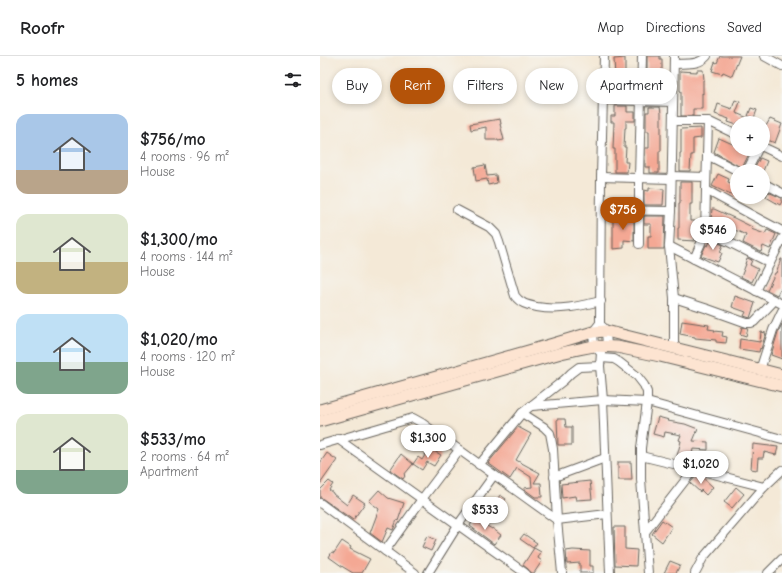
<!DOCTYPE html>
<html lang="en">
<head>
<meta charset="utf-8">
<style>
  :root { --surface:#fff; --page:#f2f2f2; --text:#202124; --muted:#757577; --line:#e0e0e0; --accent:#b45309 }
  body { margin:0; font-family:"Comic Neue",sans-serif; background:var(--page); color:var(--text); height:100vh; display:flex; flex-direction:column; font-size:15px; white-space:nowrap }
  * { box-sizing:border-box; margin:0 }
  p { font-size:13px; color:var(--muted) }
  .icon { flex:none; width:22px; height:22px; fill:none; stroke:currentColor; stroke-width:2; stroke-linecap:round; stroke-linejoin:round }
  .map { position:relative; flex:1; overflow:hidden }
  .details { display:flex; flex-direction:column; background:var(--surface); width:320px }
  .details>* { flex:none }
  .hud { position:absolute; left:12px; top:12px; width:380px; height:36px; display:flex; gap:8px }
  .buttons { position:absolute; left:410px; top:60px; display:grid; gap:8px }
  .buttons a { display:grid; place-items:center; width:40px; height:40px; border-radius:50%; background:var(--surface); box-shadow:0 2px 6px #0003; font-size:20px }
  .price { position:absolute; translate:-50% -34px; padding:0 9px; border-radius:14px; background:#fff; color:#222; font-size:13px; line-height:26px; filter:drop-shadow(0 1px 2px #0008) }
  .price::after { content:''; position:absolute; left:50%; top:24px; width:12px; height:9px; margin-left:-6px; background:inherit; clip-path:polygon(0 0,100% 0,50% 100%) }
  .price.current { background:var(--accent); color:#fff }
  ul { padding:0; list-style:none }
  li { display:flex; align-items:center; gap:12px; height:100px; padding:0 16px }
  li span { display:grid; place-items:center; flex:none; width:112px; height:80px; border-radius:12px; color:#555 }
  li>.icon { margin-inline-start:auto }
  span .icon { width:48px; height:48px; fill:#fffc; stroke-width:1 }
  li b { font-size:17px }
  h2 { display:flex; justify-content:space-between; align-items:center; height:48px; padding:0 16px; font-size:17px }
  .pill { padding:0 14px; border-radius:18px; background:var(--surface); box-shadow:0 2px 6px #0003; font-size:14px; line-height:36px }
  .pill.current { background:var(--accent); color:#fff }
  header { display:flex; align-items:center; gap:24px; box-sizing:border-box; height:56px; padding:0 20px; background:var(--surface); border-bottom:1px solid var(--line) }
  header strong { font-size:19px }
  nav { display:flex; gap:22px; margin-inline-start:auto; font-size:14px }
  main { display:flex; flex:1; min-height:0 }
  .map>svg:first-child { display:block }
</style>
</head>
<body>
<header>
<strong>Roofr</strong>
<nav><a>Map</a><a>Directions</a><a>Saved</a></nav>
</header>
<main>
<section class="details">
<h2>5 homes<svg class="icon" aria-label="filters" viewBox="0 0 24 24"><path d="M4 7h16M4 17h16"/><circle cx="9" cy="7" r="2"/><circle cx="15" cy="17" r="2"/></svg></h2>
<ul>
<li><span style="background:linear-gradient(#a9c7e8 70%,#b9a48a 0)"><svg class="icon" aria-label="home" viewBox="0 0 24 24"><path d="M3 11l9-7 9 7M6 9v11h12V9"/></svg></span><div><b>$756/mo</b><p>4 rooms · 96 m²</p><p>House</p></div></li>
<li><span style="background:linear-gradient(#dfe7d0 60%,#c2b280 0)"><svg class="icon" aria-label="home" viewBox="0 0 24 24"><path d="M3 11l9-7 9 7M6 9v11h12V9"/></svg></span><div><b>$1,300/mo</b><p>4 rooms · 144 m²</p><p>House</p></div></li>
<li><span style="background:linear-gradient(#bfe0f5 60%,#7fa58c 0)"><svg class="icon" aria-label="home" viewBox="0 0 24 24"><path d="M3 11l9-7 9 7M6 9v11h12V9"/></svg></span><div><b>$1,020/mo</b><p>4 rooms · 120 m²</p><p>House</p></div></li>
<li><span style="background:linear-gradient(#dfe7d0 70%,#7fa58c 0)"><svg class="icon" aria-label="home" viewBox="0 0 24 24"><path d="M3 11l9-7 9 7M6 9v11h12V9"/></svg></span><div><b>$533/mo</b><p>2 rooms · 64 m²</p><p>Apartment</p></div></li>
</ul>
</section>
<div class="map">
<svg width="462" height="517" viewBox="0 0 462 517">
  <rect width="100%" height="100%" fill="#f6f6f2"/>
  <filter id="ink" filterUnits="userSpaceOnUse"><feTurbulence type="fractalNoise" baseFrequency=".025" numOctaves="2"/><feDisplacementMap in="SourceGraphic" scale="8" xChannelSelector="R" yChannelSelector="G"/><feConvolveMatrix kernelMatrix="1 2 1 2 8 2 1 2 1" color-interpolation-filters="sRGB"/></filter>
  <filter id="wash" filterUnits="userSpaceOnUse"><feTurbulence type="fractalNoise" baseFrequency=".012" numOctaves="4" result="noise"/><feDisplacementMap in="SourceGraphic" scale="16" xChannelSelector="R" yChannelSelector="G"/><feGaussianBlur stdDeviation="0.9" result="paint"/><feColorMatrix in="noise" values="0 0 0 0 0 0 0 0 0 0 0 0 0 0 0 0 0 1.4 0 .05"/><feComposite in="paint" operator="in"/></filter>
  <g filter="url(#wash)">
    <rect width="100%" height="100%" fill="#f4e9d7"/>
    <g id="blocks">
      <g fill="#f4a894">
        <polygon points="327,0 340,0 340,3 342,3 342,23 329,22 329,24 327,24"/>
        <polygon points="400,0 420,0 412,20 403,16 402,18 392,15 395,6 397,7"/>
        <polygon points="305,2 305,25 313,25 313,35 316,35 316,39 295,39 296,21 295,21 294,3"/>
        <polygon points="377,14 383,14 384,24 383,24 383,38 382,37 382,53 373,53 373,60 361,60 361,35 360,35 360,15 377,16"/>
        <polygon points="415,44 420,46 416,57 430,63 428,67 417,67 417,69 408,66 409,63 395,58 398,48 412,53"/>
        <polygon points="295,50 307,50 307,56 315,56 315,65 306,65 306,72 305,72 304,91 306,91 305,106 308,106 307,116 295,116 295,93 293,93 294,66 291,66 291,60 295,60"/>
        <polygon points="329,51 340,51 341,57 341,95 339,95 339,117 330,117 330,111 325,111 325,92 329,92 329,75 326,75 326,56 329,56"/>
        <polygon points="431,52 437,54 434,62 428,60"/>
        <polygon points="180,63 181,68 180,68 184,84 178,85 178,84 166,84 166,71 151,74 150,68"/>
        <polygon points="450,63 462,68 455,87 443,82 443,70 446,70"/>
        <polygon points="381,72 381,82 373,83 373,99 371,99 370,115 360,115 360,97 361,97 361,73"/>
        <polygon points="399,82 417,90 417,93 423,93 429,96 428,98 429,98 422,112 394,96"/>
        <polygon points="440,102 447,105 443,115 433,115"/>
        <polygon points="165,109 167,120 176,119 177,127 168,129 167,123 156,125 154,111"/>
        <polygon points="398,118 409,123 408,126 417,130 417,142 392,130"/>
        <polygon points="360,126 372,126 372,148 370,148 370,165 375,165 375,185 358,184 358,172 359,172 359,147 360,147"/>
        <polygon points="329,132 344,133 343,149 324,149 324,134 329,135"/>
        <polygon points="448,136 462,142 462,145 460,149 446,141"/>
        <polygon points="392,153 394,153 414,162 432,171 431,173 445,178 447,174 456,178 450,193 443,190 441,196 423,187 426,179 413,173 409,180 391,171 393,164 391,163"/>
        <polygon points="293,160 314,160 314,185 304,184 304,192 293,193"/>
        <polygon points="324,160 345,160 344,193 328,193 328,180 331,180 331,168 324,168"/>
        <polygon points="391,183 403,189 400,196 402,197 398,206 381,200 386,189 388,190"/>
        <polygon points="427,202 432,204 430,209 438,213 432,226 421,221 426,208 425,208"/>
        <polygon points="461,203 462,203 462,233 460,233 457,239 447,234 455,217 456,217"/>
        <polygon points="415,240 435,247 430,262 424,260 426,256 412,251"/>
        <polygon points="362,265 389,269 388,273 395,274 394,275 403,276 402,280 407,281 406,287 396,286 396,284 375,282 375,281 360,278"/>
        <polygon points="462,268 462,303 451,299 458,276"/>
        <polygon points="422,271 428,272 426,280 420,278"/>
        <polygon points="441,276 446,277 441,293 440,292 439,296 419,293 420,283 440,286"/>
        <polygon points="338,361 349,364 348,365 365,368 378,373 373,385 388,386 388,394 373,393 371,404 357,400 361,385 359,384 361,379 345,376 344,381 333,378"/>
        <polygon points="237,363 245,363 246,371 252,371 252,389 238,389"/>
        <polygon points="198,371 211,378 196,404 220,417 214,427 221,427 222,441 215,441 204,433 204,432 212,431 211,421 197,412 190,423 168,407"/>
        <polygon points="433,388 458,391 456,399 444,396 443,402 438,402 437,414 431,413"/>
        <polygon points="109,392 121,399 114,410 107,406 102,414 93,408 98,401 102,404"/>
        <polygon points="7,397 17,404 0,428 0,407"/>
        <polygon points="81,398 93,408 84,419 85,420 83,423 70,414"/>
        <polygon points="389,400 401,402 399,412 388,411"/>
        <polygon points="298,406 311,406 312,424 298,424"/>
        <polygon points="377,419 381,420 393,431 386,439 381,434 380,436 370,427"/>
        <polygon points="9,425 13,428 9,434 13,437 13,438 27,449 33,439 45,447 33,464 3,443 0,442 0,434"/>
        <polygon points="270,425 272,443 256,444 255,440 242,442 241,428"/>
        <polygon points="416,431 424,438 412,452 404,446"/>
        <polygon points="59,434 68,442 84,447 78,465 77,464 73,474 68,472 62,486 50,477 59,453 49,445"/>
        <polygon points="180,439 186,443 182,448 177,444"/>
        <polygon points="154,462 172,473 172,472 181,479 174,488 150,470"/>
        <polygon points="342,464 352,471 342,486 332,478"/>
        <polygon points="294,471 305,471 305,493 317,494 316,510 295,509"/>
        <polygon points="204,478 217,487 213,492 200,483"/>
        <polygon points="107,480 116,484 111,495 102,491"/>
        <polygon points="22,485 31,491 30,493 50,503 42,517 33,517 23,511 9,501 12,496 14,497"/>
        <polygon points="214,492 221,496 218,502 222,505 214,517 211,517 208,513 203,509"/>
        <polygon points="253,494 270,495 270,510 273,510 273,517 260,517 260,507 247,508 246,495"/>
        <polygon points="350,505 360,509 356,517 344,517"/>
      </g>
    </g>
  </g>
  <g filter="url(#ink)">
    <use href="#blocks" fill-opacity="0" stroke="#68645d" stroke-width="1"/>
    <g fill="none" stroke-linecap="round" stroke-linejoin="round">
      <g stroke="#68645d" stroke-width="10">
        <g id="minor">
          <polyline points="284,0 281,121 280,267 273,276 274,290 281,297 280,310 283,344 290,517"/>
          <polyline points="444,0 462,10"/>
          <path d="M354,8C366,7 378,10 387,0"/>
          <polyline points="283,44 353,46"/>
          <polyline points="353,65 388,65 417,79"/>
          <polyline points="388,65 386,134 441,164 462,175"/>
          <polyline points="443,91 462,100"/>
          <polyline points="387,99 418,115"/>
          <polyline points="427,115 438,93"/>
          <polyline points="351,120 386,121"/>
          <polyline points="281,121 351,123"/>
          <polyline points="443,127 462,137"/>
          <path d="M137,154L169,171L176,178L179,186L195,240C201,248 208,249 217,251C239,255 260,250 281,245"/>
          <polyline points="281,154 351,155"/>
          <polyline points="385,174 450,207"/>
          <polyline points="319,188 319,122 322,0"/>
          <polyline points="349,190 462,248"/>
          <polyline points="374,203 385,178 386,134"/>
          <polyline points="436,235 462,183"/>
          <polyline points="354,242 388,253 427,267 431,267 434,266 454,245"/>
          <polyline points="283,271 286,275 287,290 283,294"/>
          <polyline points="354,292 354,242 349,190 351,155 354,0"/>
          <polyline points="281,302 294,303 299,306 317,320 324,329 327,336 327,346 321,392 321,423 328,517"/>
          <polyline points="440,314 453,274 462,255"/>
          <polyline points="212,350 283,344 327,346 462,383"/>
          <polyline points="202,357 224,371 230,377 233,393 237,464 242,517"/>
          <polyline points="18,383 205,517"/>
          <polyline points="0,389 86,364 93,362 102,367 237,464 287,458"/>
          <polyline points="321,400 374,413 444,431"/>
          <polyline points="159,409 202,357 244,324 251,317 259,311 280,310"/>
          <polyline points="234,421 285,402"/>
          <polyline points="0,447 95,517"/>
          <polyline points="325,476 374,413"/>
          <polyline points="65,495 102,443 139,394"/>
          <polyline points="108,517 138,469 174,419"/>
          <polyline points="375,517 383,502 444,431 462,414"/>
          <polyline points="448,517 462,503"/>
        </g>
      </g>
      <g stroke="#68645d" stroke-width="13">
        <g id="secondary">
          <polyline points="0,354 233,288 273,276 286,275 462,319"/>
          <polyline points="0,365 241,297 259,293 274,290 297,291 340,300 462,330"/>
        </g>
      </g>
      <use href="#minor" stroke="#fff" stroke-width="8"/>
      <use href="#secondary" stroke="#fde4d1" stroke-width="11"/>
    </g>
  </g>
</svg>
<div class="buttons">
<a>+</a>
<a>−</a>
</div>
<b class="price current" style="left:303px;top:175px">$756</b>
<b class="price" style="left:393px;top:195px">$546</b>
<b class="price" style="left:108px;top:403px">$1,300</b>
<b class="price" style="left:381px;top:429px">$1,020</b>
<b class="price" style="left:165px;top:475px">$533</b>
<div class="hud">
<a class="pill">Buy</a>
<a class="pill current">Rent</a>
<a class="pill">Filters</a>
<a class="pill">New</a>
<a class="pill">Apartment</a>
</div>
</div>
</main>
</body>
</html>
